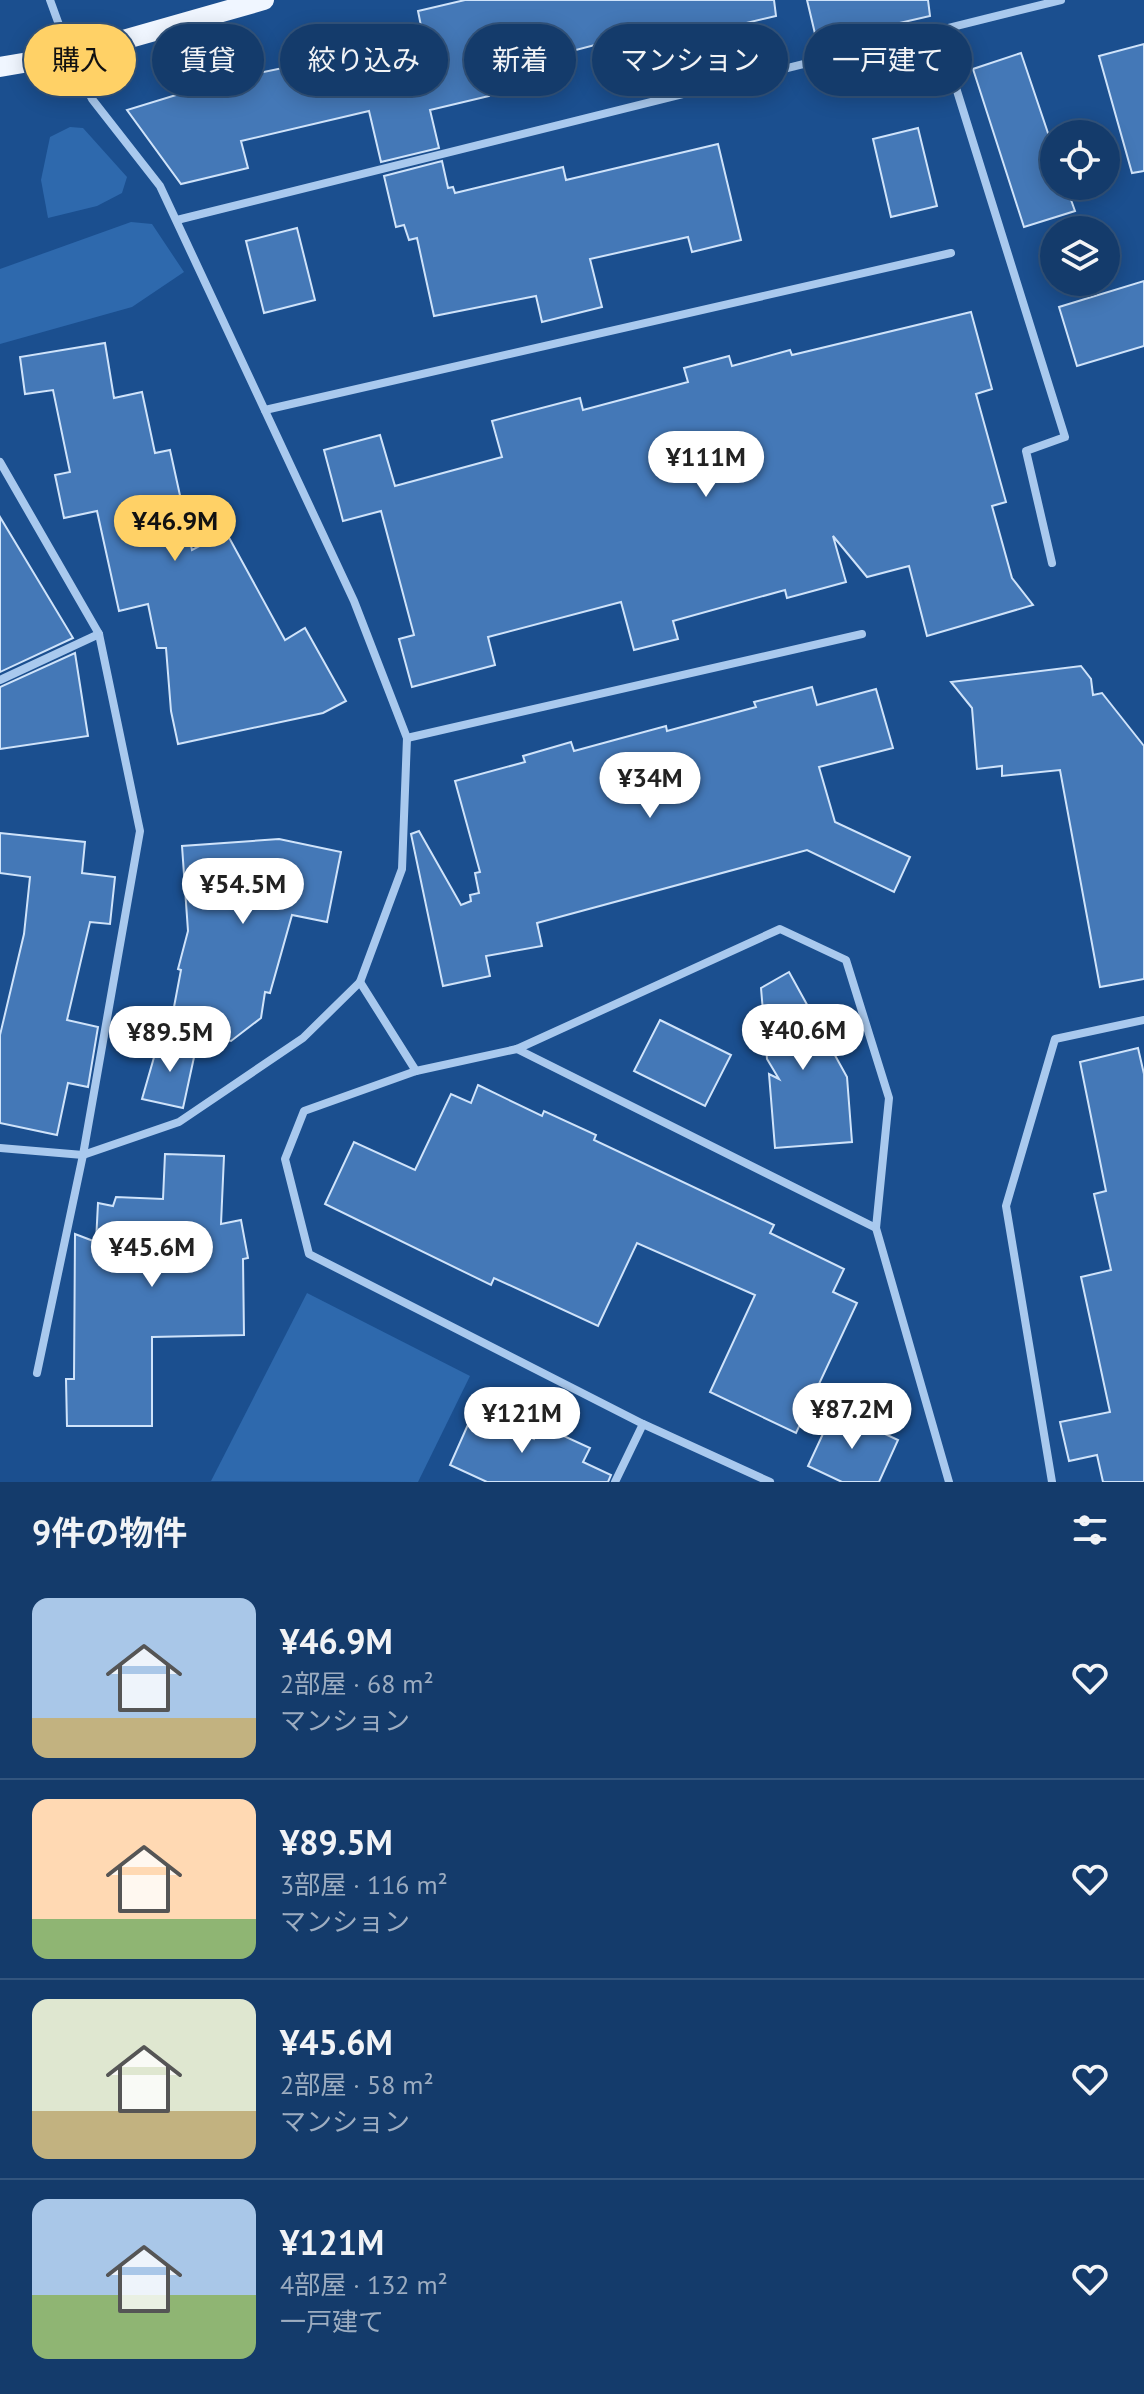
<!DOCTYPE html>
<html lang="ja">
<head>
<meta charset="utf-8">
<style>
  :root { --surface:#143b6b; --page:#214673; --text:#f1f3f6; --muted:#9dadc1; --line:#33557e; --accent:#ffd166 }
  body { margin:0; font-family:"PT Sans","Noto Sans JP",sans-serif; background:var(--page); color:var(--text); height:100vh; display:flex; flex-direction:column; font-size:30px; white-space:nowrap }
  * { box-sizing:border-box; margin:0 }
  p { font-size:26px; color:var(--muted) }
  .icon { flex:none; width:44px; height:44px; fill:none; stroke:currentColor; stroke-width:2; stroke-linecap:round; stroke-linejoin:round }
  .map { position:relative; height:1482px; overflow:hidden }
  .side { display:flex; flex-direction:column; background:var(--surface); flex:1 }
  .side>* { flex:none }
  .banner { position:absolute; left:24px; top:24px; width:1096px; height:72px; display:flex; gap:16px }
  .tools { position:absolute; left:1040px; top:120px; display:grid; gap:16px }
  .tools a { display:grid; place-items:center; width:80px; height:80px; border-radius:50%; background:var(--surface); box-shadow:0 4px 20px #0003,0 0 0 2px var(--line); font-size:40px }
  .price { position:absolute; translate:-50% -68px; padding:0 18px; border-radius:28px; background:#fff; color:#222; font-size:26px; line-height:52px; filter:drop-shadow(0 2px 4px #0008) }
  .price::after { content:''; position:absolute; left:50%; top:48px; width:24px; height:18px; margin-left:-12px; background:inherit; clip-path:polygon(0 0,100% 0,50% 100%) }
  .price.on { background:var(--accent); color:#111 }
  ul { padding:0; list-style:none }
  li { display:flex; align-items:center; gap:24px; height:200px; padding:0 32px }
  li+li { border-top:2px solid var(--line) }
  li span { display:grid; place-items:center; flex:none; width:224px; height:160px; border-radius:16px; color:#555 }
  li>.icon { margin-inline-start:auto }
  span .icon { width:96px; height:96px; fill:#fffc; stroke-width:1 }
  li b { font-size:34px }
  h2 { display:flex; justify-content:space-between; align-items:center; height:96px; padding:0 32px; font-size:34px }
  .chip { padding:0 28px; border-radius:36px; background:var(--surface); box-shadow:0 4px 20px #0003,0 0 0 2px var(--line); font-size:28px; line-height:72px }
  .chip.on { background:var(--accent); color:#111 }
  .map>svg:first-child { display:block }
</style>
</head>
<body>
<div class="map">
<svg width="1144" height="1482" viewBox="0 0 1144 1482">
  <rect width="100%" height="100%" fill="#1b4f8f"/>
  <g fill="#2e69ad">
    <polygon points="70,127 83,128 127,177 122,193 97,206 48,218 41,180 50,137"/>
    <polygon points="131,222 152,224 184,272 132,307 0,344 0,269"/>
    <polygon points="307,1293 470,1376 418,1482 211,1481"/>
  </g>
  <g fill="#4478b7" stroke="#cfe3fa" stroke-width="2">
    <polygon points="465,0 774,0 776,16 700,34 701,41 661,50 656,29 484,74 489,96 430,110 439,148 381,162 369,111 241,141 248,168 181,184 127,110 225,80 355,53 352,42 421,26 418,11"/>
    <polygon points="807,0 928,0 930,16 817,42"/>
    <polygon points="1144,44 1144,171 1132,173 1099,56"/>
    <polygon points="1021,53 1054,151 1054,186 1066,186 1075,211 1024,227 973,69"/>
    <polygon points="918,128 937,206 891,217 873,139"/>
    <polygon points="718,144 741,240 692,252 688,237 590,259 602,307 542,322 536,296 434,316 417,238 409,240 404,225 396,227 384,176 442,161 448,188 453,187 455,193 563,167 566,180"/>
    <polygon points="297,228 315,300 264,313 246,241"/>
    <polygon points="1144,281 1144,346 1077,366 1059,307"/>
    <polygon points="971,312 992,389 976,394 1006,502 992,506 1012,578 1033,605 927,636 909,566 867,577 833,536 846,582 787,598 785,590 673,621 678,639 634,650 621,602 488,637 495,665 412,687 399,639 414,635 381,511 343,521 324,450 380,435 395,486 502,457 492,421 580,398 583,410 688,382 684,368 729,356 732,366 790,350 792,355"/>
    <polygon points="105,343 114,398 142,392 155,453 170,450 192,550 226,532 285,640 305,628 346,701 323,713 178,744 171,711 166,648 157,648 148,604 119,611 97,511 64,518 55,475 70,472 53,390 25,394 20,357"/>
    <polygon points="0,517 73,638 0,672"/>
    <polygon points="75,653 88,736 0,749 0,687"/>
    <polygon points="1081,666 1091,679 1093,695 1102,693 1144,746 1144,979 1100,987 1060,770 1002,776 1002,766 977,769 972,708 951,682"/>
    <polygon points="812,687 817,705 876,689 893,748 819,767 835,822 910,857 894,892 807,850 537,923 542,946 486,956 490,976 443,986 411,834 419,831 461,905 471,901 470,895 479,893 475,873 480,872 455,781 525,762 523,756 571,742 574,751 666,726 667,731 756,707 754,702"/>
    <polygon points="0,833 85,842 82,873 115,877 110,924 90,922 67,1020 98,1027 88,1087 68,1083 57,1135 0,1123 0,1035 24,934 30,877 0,873"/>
    <polygon points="279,839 341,852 327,922 292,915 270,993 265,992 261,1018 231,1041 170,1028 181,970 178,969 188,931 182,846"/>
    <polygon points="789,972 847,1077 852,1142 775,1148 769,1074 779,1079 767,1059 761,988"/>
    <polygon points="660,1020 731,1055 705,1106 634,1071"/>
    <polygon points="159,1040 196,1048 183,1108 142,1099"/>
    <polygon points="1138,1048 1144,1074 1144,1482 1103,1482 1097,1455 1069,1461 1060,1422 1110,1412 1081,1277 1111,1270 1094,1194 1106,1191 1080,1062"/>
    <polygon points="478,1085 542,1116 544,1111 596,1135 594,1140 774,1225 770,1233 844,1269 833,1292 857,1303 796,1433 710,1392 755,1295 637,1243 598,1326 494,1278 491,1285 325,1204 354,1142 415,1170 451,1094 471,1103"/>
    <polygon points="165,1154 224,1156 221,1224 241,1220 248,1258 243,1259 244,1335 152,1337 152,1426 67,1426 66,1379 74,1379 75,1234 96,1242 98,1203 113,1206 116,1197 163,1199"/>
    <polygon points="834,1410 898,1440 879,1482 842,1482 808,1466"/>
    <polygon points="474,1411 534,1439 540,1425 590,1448 583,1462 611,1475 608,1482 487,1482 450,1465"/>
  </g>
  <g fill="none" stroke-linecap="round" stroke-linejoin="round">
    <g stroke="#a9c9ee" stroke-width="8">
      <polyline points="938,30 1065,437 1026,451 1052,563"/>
      <polyline points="177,220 1061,0"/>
      <polyline points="265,410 951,253"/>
      <polyline points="0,462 99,634 140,831 83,1155 37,1373"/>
      <polyline points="0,680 99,634"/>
      <polyline points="407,738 862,634"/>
      <polyline points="360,982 416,1071"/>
      <polyline points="517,1049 876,1228 949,1482"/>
      <polyline points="0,1148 83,1155 179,1122 303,1038 360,982 402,869 407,738 354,601 160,186 92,99 70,55 50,0"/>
      <polyline points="643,1424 770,1482"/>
      <polyline points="615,1482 643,1424 309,1254 285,1159 304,1111 416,1071 517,1049 780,929 846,960 889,1098 876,1228"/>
      <polyline points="1052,1482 1006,1206 1055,1039 1144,1020"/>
    </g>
    <polyline stroke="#f0f6ff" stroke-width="20" points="0,67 70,55 264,0"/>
  </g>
</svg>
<div class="tools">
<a><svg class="icon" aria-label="locate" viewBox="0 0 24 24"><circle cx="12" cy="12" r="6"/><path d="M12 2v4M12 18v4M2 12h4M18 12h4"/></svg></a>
<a><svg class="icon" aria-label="layers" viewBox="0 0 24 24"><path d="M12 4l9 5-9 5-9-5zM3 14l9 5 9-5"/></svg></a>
</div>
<b class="price" style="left:706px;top:499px">¥111M</b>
<b class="price on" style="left:175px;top:563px">¥46.9M</b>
<b class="price" style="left:650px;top:820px">¥34M</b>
<b class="price" style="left:243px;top:926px">¥54.5M</b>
<b class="price" style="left:803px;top:1072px">¥40.6M</b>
<b class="price" style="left:170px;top:1074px">¥89.5M</b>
<b class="price" style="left:152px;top:1289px">¥45.6M</b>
<b class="price" style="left:852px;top:1451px">¥87.2M</b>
<b class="price" style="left:522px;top:1455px">¥121M</b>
<div class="banner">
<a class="chip on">購入</a>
<a class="chip">賃貸</a>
<a class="chip">絞り込み</a>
<a class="chip">新着</a>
<a class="chip">マンション</a>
<a class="chip">一戸建て</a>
</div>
</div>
<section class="side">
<h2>9件の物件<svg class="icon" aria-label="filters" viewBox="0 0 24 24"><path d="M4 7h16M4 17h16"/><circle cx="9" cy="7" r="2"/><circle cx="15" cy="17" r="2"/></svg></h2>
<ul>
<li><span style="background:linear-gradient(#a9c7e8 75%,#c2b280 0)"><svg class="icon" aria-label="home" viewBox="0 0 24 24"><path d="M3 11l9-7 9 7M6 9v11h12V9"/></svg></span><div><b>¥46.9M</b><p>2部屋 · 68 m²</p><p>マンション</p></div><svg class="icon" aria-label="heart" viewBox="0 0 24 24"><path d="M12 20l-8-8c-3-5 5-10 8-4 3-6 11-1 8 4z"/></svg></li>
<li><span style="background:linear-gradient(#ffd9b3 75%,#8fb573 0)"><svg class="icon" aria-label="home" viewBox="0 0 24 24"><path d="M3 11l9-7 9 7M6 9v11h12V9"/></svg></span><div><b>¥89.5M</b><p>3部屋 · 116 m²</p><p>マンション</p></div><svg class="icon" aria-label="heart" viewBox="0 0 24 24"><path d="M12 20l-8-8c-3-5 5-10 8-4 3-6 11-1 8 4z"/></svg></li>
<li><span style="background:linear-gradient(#dfe7d0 70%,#c2b280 0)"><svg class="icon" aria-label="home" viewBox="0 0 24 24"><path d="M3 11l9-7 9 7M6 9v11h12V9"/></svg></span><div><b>¥45.6M</b><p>2部屋 · 58 m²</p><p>マンション</p></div><svg class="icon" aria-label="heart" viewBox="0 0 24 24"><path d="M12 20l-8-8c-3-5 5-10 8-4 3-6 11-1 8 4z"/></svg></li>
<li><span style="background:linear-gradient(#a9c7e8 60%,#8fb573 0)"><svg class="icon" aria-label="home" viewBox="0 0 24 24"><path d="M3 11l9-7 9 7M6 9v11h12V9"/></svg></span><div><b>¥121M</b><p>4部屋 · 132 m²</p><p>一戸建て</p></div><svg class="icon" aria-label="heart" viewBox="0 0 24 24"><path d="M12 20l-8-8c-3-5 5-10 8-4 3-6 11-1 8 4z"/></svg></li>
</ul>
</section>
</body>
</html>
